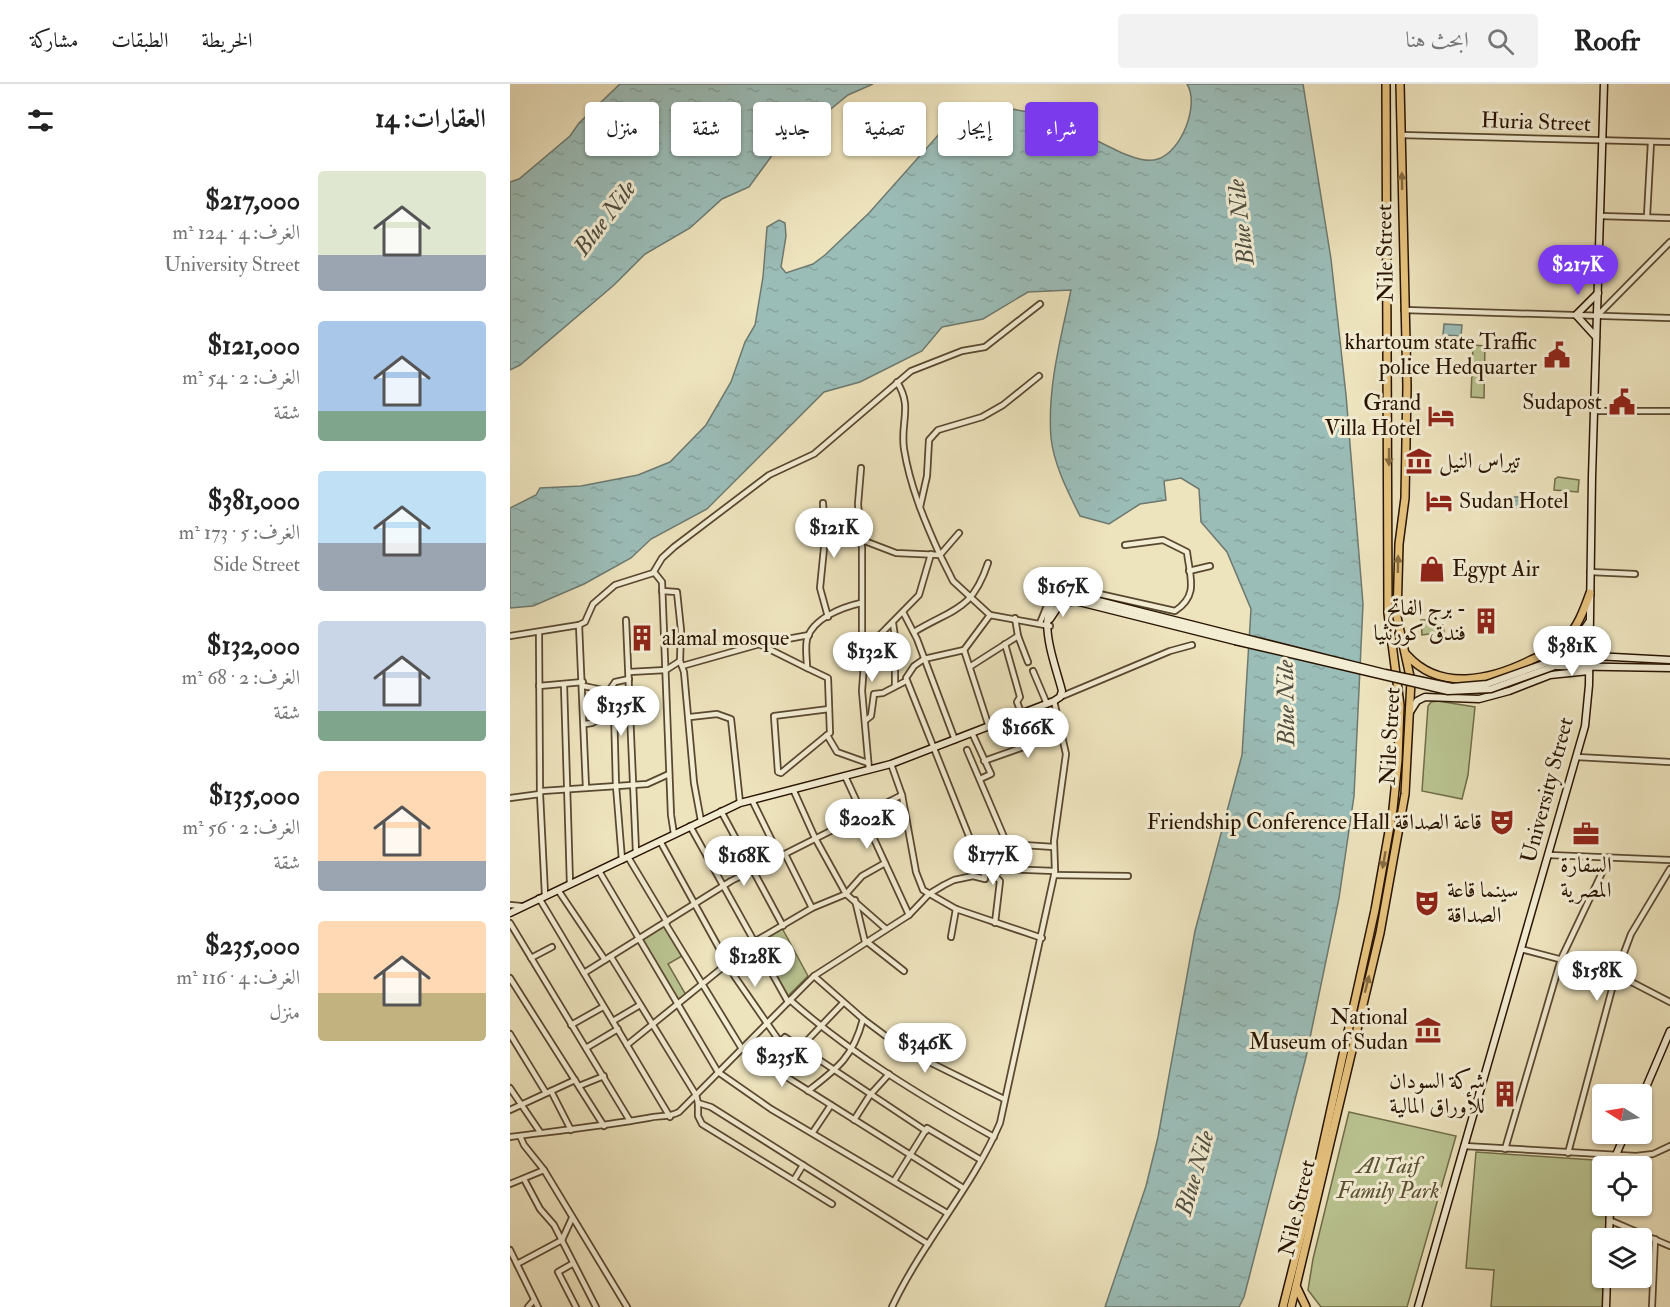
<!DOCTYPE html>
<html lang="ar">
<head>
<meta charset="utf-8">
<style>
  :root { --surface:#fff; --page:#f2f2f2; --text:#222; --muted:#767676; --line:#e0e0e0; --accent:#7c3aed }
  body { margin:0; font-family:"IM FELL Double Pica",Amiri,serif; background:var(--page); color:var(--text); direction:rtl; height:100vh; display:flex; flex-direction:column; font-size:22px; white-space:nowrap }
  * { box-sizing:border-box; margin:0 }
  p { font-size:20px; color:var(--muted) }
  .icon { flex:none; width:33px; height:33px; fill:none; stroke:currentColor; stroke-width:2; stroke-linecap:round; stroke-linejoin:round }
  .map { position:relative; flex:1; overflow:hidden; direction:ltr }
  .panel { display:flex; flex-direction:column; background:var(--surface); width:510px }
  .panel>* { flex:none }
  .guide { position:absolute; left:18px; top:18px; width:570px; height:54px; direction:rtl; display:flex; gap:12px }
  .needle { width:39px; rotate:281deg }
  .controls { position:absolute; left:1082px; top:1000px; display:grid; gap:12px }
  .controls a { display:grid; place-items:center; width:60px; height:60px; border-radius:6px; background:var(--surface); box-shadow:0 2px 4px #0004; font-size:30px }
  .price { position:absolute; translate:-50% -51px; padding:0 14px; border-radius:21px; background:#fff; color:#222; font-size:20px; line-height:39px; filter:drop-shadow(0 2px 3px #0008) }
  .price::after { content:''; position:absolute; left:50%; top:36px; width:18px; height:14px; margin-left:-9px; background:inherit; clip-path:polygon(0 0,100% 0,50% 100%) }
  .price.selected { background:var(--accent); color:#fff }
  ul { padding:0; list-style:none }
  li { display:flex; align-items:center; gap:18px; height:150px; padding:0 24px }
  li span { display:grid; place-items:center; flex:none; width:168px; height:120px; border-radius:6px; color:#555 }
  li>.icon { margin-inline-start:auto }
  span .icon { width:72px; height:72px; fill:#fffc; stroke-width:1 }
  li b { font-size:26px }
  h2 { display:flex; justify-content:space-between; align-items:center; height:72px; padding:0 24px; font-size:26px }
  .tag { padding:0 21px; border-radius:6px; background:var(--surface); box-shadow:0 2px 4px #0004; font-size:21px; line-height:54px }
  .tag.selected { background:var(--accent); color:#fff }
  header { display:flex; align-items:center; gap:36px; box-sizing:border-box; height:84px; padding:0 30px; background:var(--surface); border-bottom:2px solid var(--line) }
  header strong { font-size:28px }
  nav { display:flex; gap:33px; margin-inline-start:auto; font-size:21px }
  .search { width:420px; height:54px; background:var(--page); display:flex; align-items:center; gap:15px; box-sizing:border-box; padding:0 21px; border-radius:6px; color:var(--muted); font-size:22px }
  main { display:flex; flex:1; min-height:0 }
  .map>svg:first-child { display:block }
</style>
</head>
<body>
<header>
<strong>Roofr</strong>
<div class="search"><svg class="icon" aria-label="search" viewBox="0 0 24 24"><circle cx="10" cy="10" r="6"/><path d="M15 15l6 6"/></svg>ابحث هنا</div>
<nav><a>الخريطة</a><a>الطبقات</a><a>مشاركة</a></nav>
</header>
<main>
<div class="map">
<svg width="1160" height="1223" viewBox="0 0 1160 1223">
  <defs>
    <pattern id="water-ripples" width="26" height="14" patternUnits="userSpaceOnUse" patternTransform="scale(1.5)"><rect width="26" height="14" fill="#9bbdb8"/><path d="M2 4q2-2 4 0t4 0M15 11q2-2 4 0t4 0" fill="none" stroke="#86a29c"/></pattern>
  </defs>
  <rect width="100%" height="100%" fill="#ede3bd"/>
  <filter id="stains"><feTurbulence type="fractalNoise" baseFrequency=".00333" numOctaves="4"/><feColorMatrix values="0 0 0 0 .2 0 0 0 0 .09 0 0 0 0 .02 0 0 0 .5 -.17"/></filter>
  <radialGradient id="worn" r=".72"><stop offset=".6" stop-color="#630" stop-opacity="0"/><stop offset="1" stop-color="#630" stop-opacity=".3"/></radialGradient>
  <g fill="#b9c390" stroke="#706c48" stroke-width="1.5">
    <polygon points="963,261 975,262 974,314 961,313"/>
    <polygon points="1048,393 1069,396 1068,408 1044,406 1045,395"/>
    <polygon points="933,535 934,548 912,551 911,536"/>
    <polygon points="928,617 965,623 958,691 952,715 912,707 918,622 921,618"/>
    <polygon points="154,841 172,872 158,880 176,911 168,917 131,856"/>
    <polygon points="272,844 298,892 277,913 247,859"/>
    <polygon points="839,1028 946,1052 897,1223 811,1223 798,1206 803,1175"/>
    <polygon points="966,1068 1099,1077 1099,1083 1092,1083 1092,1122 1097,1122 1096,1155 1092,1155 1094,1223 981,1223 984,1186 956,1184"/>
  </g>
  <g fill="url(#water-ripples)" stroke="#6d796f" stroke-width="1.5">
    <polygon points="110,0 363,0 338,11 305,38 271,59 239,103 212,115 180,144 135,170 104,201 10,281 0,286 0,98 9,95 60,52 69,39"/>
    <path d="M677,0H793L821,175L836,311L853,520L844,712L829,814L796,973L734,1213L729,1223H595L636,1102L648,1053L685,847L732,671L741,525L717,468L691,438L689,405L671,394L654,397L656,416L630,420L599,440L570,432C558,408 544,381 541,354C537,304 551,254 561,206L518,208L473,235L432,243L412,267L350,298L314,308L197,425L141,455L121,474L74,500L23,522L0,524V424L26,411L30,404L71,402L128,391L160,378L196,341L221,298L235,258L245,241L253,193L257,143L269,136L275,139L276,152L271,183L276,189L303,180L315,171L359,129L430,49L465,31L502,25L534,31L612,69C623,73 636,79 648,75C671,68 690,21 677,0Z"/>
    <polygon points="934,240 952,241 951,252 933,251"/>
    <polygon points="995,413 1013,413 1013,424 994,424"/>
  </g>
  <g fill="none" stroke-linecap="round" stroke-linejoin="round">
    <g stroke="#594830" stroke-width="8">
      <g id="street">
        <polyline points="891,51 1160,58"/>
        <polyline points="1090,132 1160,134"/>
        <polyline points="1137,132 1141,58"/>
        <polyline points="894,226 1160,234"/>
        <polyline points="1087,232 1160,158"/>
        <path d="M387,298C403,323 390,338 394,365C400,402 414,436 430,471L449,449"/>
        <polyline points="1084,327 1160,327"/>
        <polyline points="351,384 348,420 352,464 352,555 355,566 352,607 359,686"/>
        <polyline points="313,419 315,454 310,504 318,533"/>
        <polyline points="410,423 417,392 419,356 428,346 472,333 493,321 529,292"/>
        <polyline points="315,454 351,451"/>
        <polyline points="352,456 386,469 430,471 443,497 480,531"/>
        <polyline points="679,487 700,482"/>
        <polyline points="144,488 152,498 161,731 164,750"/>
        <polyline points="1080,488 1125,490"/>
        <polyline points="152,507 167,508 171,546 170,577 174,588 184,699 191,737"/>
        <path d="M351,519C333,523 303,534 297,555C295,564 297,575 297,584L318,594L320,649L317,651L327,668L358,679"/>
        <polyline points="393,528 407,555 445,656"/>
        <polyline points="505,534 508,552 518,578"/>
        <polyline points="116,536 126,768"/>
        <polyline points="383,539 385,553 385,602"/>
        <path d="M530,539L540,514L551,506L567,505L665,527C689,511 680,494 677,468L653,456L615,461"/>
        <polyline points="69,541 76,704"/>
        <path d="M404,548C444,524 462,527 478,479"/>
        <polyline points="29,549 30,710 35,811"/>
        <polyline points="0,552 69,541 75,538 83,520 105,501 143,489 152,474 164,463 259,391 304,370 401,287 452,267 475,263 530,220"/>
        <polyline points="495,560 510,613 507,618 512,631"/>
        <polyline points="251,561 297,584"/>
        <polyline points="355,566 409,511 421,470"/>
        <polyline points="454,566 479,643"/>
        <polyline points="172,582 250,560 299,551"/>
        <polyline points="461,582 508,552"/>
        <polyline points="523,587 537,620"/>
        <polyline points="119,588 156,586 170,577"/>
        <polyline points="54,601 60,800"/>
        <polyline points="29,602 73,598"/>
        <path d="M73,602C96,607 96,603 104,626L115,630L121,637"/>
        <polyline points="98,608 105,598 119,595"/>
        <polyline points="550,613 660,567 682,561"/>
        <polyline points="180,633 207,630 221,635 230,719"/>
        <polyline points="356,636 361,632 364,610 373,609 396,597"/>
        <polyline points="75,640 82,639 104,626 106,702 112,776"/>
        <polyline points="317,651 271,689 268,688 264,632 319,625"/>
        <polyline points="463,651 481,690 470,695"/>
        <polyline points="457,666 497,760 544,763"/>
        <polyline points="1067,673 1160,678"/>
        <polyline points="474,677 553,649"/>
        <polyline points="381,680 392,711 406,788 413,806 446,825 532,854"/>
        <polyline points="335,692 399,831"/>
        <polyline points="283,705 305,754 336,810 376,845"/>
        <polyline points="32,707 137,700 159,690"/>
        <polyline points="0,714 30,710"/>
        <polyline points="242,716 270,773"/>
        <polyline points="211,727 273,842"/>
        <polyline points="180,742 278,918"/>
        <polyline points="150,757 225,893 270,958 275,953 416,1047"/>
        <polyline points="275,770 302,824"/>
        <polyline points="1039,771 1160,776"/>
        <polyline points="118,773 157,838"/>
        <polyline points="89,787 208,988 261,1025 437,1129"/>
        <polyline points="474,790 396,594 404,582 414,575 454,566 480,531 540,542"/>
        <polyline points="483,790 490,797 485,839"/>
        <polyline points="544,791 618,792"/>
        <polyline points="48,806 95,876"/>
        <polyline points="29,814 160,1033"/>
        <polyline points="345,816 355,858"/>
        <polyline points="0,821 11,822"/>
        <polyline points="0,839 120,1037"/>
        <polyline points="155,839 232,965 453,1104"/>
        <polyline points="441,853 446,825"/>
        <polyline points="356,857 394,887"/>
        <polyline points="1011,865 1106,890 1160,918"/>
        <polyline points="101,873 186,1011 188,1019 201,1023 418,1160"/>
        <polyline points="21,874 42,863"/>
        <polyline points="74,889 221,797 392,711"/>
        <polyline points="0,894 94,1042"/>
        <path d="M280,916C341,970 412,1013 484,1053"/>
        <polyline points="353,935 393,965 494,1015"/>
        <polyline points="103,937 130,921"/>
        <polyline points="61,941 93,923"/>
        <polyline points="0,950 36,1009"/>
        <polyline points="117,961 244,858 302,824 336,810 352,792 375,779"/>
        <polyline points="76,964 108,945"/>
        <polyline points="289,965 333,919"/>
        <polyline points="69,1002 94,992"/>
        <polyline points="0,1004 30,1048"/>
        <polyline points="41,1007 61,1046"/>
        <path d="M298,1007C328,984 343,973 353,935L304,892"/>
        <polyline points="188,1019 188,1032 192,1040 322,1120"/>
        <polyline points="0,1026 65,996"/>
        <polyline points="344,1036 360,1011 379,990"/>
        <polyline points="303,1048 321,1021"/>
        <polyline points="10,1052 14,1061 34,1086 117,1223"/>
        <path d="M0,1053C46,1047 92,1042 138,1034C150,1031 158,1034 169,1028L304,892L399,831L419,810L434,801L444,796L463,792L475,795L474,790L496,785L545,787"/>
        <polyline points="954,1062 1126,1072 1143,1070 1160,1062"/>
        <polyline points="995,1065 1051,875 1099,774"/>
        <polyline points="1058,1069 1106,890 1121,850 1160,785"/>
        <polyline points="14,1095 30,1125 44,1141 86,1223"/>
        <polyline points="284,1096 293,1081"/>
        <polyline points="384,1097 417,1044 471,1076"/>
        <polyline points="0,1100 34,1086"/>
        <polyline points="1099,1136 1160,1162"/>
        <polyline points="0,1166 28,1223"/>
        <polyline points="7,1180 52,1156 62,1134"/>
        <polyline points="62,1180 48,1188 66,1223"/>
        <polyline points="18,1223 24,1216"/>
        <path d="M382,1223C412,1159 462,1104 490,1039L545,787L544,757L556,670L544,617"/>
        <polyline points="1142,1223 1145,1155"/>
      </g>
    </g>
    <g stroke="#281401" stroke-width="9">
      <g id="secondary">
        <polyline points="1086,253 1066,231 1088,209"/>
        <polyline points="540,535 550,520 565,517 725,557"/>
        <polyline points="1055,573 1079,538"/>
        <polyline points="1042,577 1066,571 1160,576"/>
        <polyline points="1045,582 1160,584"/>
        <polyline points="900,628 907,617 915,613 969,615 999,607 1040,591 1079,587"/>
        <path d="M0,829L230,719L381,680L544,617L550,613L552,607C545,578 513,502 573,513L727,552"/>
        <polyline points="1131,1015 1160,947"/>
        <polyline points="1104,1083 1106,1071 1115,1050"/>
        <polyline points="1099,1155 1100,1122"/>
        <polyline points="908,1223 1075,642 1079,601 1082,393 1094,0"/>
        <polyline points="1096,1223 1097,1194"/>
      </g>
    </g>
    <g stroke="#281401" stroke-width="10">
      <g id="primary">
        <path d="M897,571C930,608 981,596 1021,576C1032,571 1044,566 1053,558C1067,545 1074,526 1080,509"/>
        <polyline points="787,1204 796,1223"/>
        <polyline points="773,1223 807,1088 865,826 883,725 888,676 890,621 878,529 876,0"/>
        <polyline points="781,1223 870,849 895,710 901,597 887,533 889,460 895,414 897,302 890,0"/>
      </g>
    </g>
    <use href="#street" stroke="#f3edd4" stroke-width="4.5"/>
    <use href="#secondary" stroke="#f3edd4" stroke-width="6"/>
    <use href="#primary" stroke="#e6c27e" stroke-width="7"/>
    <g stroke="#281401" stroke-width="9" stroke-linecap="butt">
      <g id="secondary-bridge">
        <polyline points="727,552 875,589 942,603 977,600 1042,577"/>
        <polyline points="725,557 938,607 981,605 1045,582"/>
      </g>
    </g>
    <use href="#secondary-bridge" stroke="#f3edd4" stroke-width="6"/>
  </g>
  <defs><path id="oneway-solid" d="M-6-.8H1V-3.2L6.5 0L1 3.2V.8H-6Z" transform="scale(1.5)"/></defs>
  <g fill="#876b40">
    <use href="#oneway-solid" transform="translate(892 97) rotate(-91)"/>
    <use href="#oneway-solid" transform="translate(879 373) rotate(90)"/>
    <use href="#oneway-solid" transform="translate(888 480) rotate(-89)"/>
    <use href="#oneway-solid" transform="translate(874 776) rotate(100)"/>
    <use href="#oneway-solid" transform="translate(857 900) rotate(-76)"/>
  </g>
  <defs>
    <g id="civic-bare" transform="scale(2.07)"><path d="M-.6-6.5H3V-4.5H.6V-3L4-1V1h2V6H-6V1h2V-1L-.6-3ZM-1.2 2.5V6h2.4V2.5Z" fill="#8f2418" stroke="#f3edd4" stroke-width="2.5" paint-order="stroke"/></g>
    <g id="hotel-bare" transform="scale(2.07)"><path d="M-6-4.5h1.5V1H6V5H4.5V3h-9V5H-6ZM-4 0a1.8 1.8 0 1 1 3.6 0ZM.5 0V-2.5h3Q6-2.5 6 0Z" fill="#8f2418" stroke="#f3edd4" stroke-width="2.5" paint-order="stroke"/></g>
    <g id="museum-bare" transform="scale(2.07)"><path d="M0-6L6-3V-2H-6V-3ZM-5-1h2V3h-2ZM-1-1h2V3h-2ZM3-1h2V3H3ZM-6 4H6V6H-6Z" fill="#8f2418" stroke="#f3edd4" stroke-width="2.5" paint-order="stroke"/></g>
    <g id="shop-bare" transform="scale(2.07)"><path d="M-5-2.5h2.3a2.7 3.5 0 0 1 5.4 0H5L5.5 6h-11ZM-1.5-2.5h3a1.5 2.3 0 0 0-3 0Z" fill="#8f2418" stroke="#f3edd4" stroke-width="2.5" paint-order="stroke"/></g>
    <g id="building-bare" transform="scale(2.07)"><path d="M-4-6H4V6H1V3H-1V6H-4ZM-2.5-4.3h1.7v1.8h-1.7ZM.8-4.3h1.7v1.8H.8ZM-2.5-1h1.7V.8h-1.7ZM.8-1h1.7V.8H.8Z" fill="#8f2418" stroke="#f3edd4" stroke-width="2.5" paint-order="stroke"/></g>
    <g id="theatre-bare" transform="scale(2.07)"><path d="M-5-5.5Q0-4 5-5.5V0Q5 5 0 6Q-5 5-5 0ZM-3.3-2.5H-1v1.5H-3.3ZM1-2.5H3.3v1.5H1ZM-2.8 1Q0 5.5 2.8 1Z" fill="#8f2418" stroke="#f3edd4" stroke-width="2.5" paint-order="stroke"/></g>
    <g id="office-bare" transform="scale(2.07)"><path d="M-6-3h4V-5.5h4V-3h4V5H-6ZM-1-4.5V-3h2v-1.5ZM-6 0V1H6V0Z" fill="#8f2418" stroke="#f3edd4" stroke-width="2.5" paint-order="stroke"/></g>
  </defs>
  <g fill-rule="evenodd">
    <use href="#civic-bare" x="1047" y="271"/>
    <use href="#civic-bare" x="1112" y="318"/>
    <use href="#hotel-bare" x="931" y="332"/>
    <use href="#museum-bare" x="909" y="377"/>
    <use href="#hotel-bare" x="929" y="417"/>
    <use href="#shop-bare" x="922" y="485"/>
    <use href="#building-bare" x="976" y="537"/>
    <use href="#building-bare" x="132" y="554"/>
    <use href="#theatre-bare" x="992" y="738"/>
    <use href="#office-bare" x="1076" y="750"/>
    <use href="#theatre-bare" x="917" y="819"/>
    <use href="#museum-bare" x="918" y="946"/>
    <use href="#building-bare" x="995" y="1010"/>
  </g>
  <g text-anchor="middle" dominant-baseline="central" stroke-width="6" stroke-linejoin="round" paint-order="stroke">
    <g font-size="22" fill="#281401" stroke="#f3edd4">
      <text transform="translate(1026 38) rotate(2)">Huria Street</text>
      <text transform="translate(875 169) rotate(-91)">Nile Street</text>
      <text transform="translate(880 652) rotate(-87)">Nile Street</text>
      <text transform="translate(1037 706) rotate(-75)">University Street</text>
      <text transform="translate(787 1124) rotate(-77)">Nile Street</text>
    </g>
    <g font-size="22" fill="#281401" stroke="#f3edd4" text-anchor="end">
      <text x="1027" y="258">khartoum state Traffic<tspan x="1027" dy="25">police Hedquarter</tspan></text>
      <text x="1092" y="318">Sudapost</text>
      <text x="911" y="319">Grand<tspan x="911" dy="25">Villa Hotel</tspan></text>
      <text x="929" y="377" text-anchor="start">تيراس النيل</text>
      <text x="949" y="417" text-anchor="start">Sudan Hotel</text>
      <text x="942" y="485" text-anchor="start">Egypt Air</text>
      <text x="956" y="524">برج الفاتح -<tspan x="956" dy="25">فندق كورنثيا</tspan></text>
      <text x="152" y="554" text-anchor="start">alamal mosque</text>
      <text x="972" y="738">Friendship Conference Hall قاعة الصداقة</text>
      <text x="1076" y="781" text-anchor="middle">السفارة<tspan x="1076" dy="25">المصرية</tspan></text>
      <text x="937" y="806" text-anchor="start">سينما قاعة<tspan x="937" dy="25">الصداقة</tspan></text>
      <text x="898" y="933">National<tspan x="898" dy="25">Museum of Sudan</tspan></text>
      <text x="975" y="997">شركة السودان<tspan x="975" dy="25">للأوراق المالية</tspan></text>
    </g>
    <g font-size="22" font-style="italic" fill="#5b5133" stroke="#f3edd4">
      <text x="878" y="1082">Al Taif<tspan x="878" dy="25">Family Park</tspan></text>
    </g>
    <g font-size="24" font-style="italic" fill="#504f41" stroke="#f3edd4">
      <text transform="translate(95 134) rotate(-53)">Blue Nile</text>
      <text transform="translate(731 138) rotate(-97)">Blue Nile</text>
      <text transform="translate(776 619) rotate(-91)">Blue Nile</text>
      <text transform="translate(685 1089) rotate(-74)">Blue Nile</text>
    </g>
  </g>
  <rect width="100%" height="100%" filter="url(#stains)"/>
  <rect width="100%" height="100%" fill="url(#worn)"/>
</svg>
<div class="controls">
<a><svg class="needle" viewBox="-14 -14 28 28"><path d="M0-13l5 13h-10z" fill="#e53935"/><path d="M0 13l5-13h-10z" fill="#767676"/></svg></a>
<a><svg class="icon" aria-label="locate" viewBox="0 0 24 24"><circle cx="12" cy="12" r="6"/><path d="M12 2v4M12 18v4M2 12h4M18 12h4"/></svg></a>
<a><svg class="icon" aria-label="layers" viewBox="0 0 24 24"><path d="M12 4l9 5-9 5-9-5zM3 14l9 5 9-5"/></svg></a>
</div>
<b class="price selected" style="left:1068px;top:212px">$217K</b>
<b class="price" style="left:324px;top:475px">$121K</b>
<b class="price" style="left:553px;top:534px">$167K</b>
<b class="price" style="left:1062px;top:593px">$381K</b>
<b class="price" style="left:362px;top:599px">$132K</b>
<b class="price" style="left:111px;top:653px">$135K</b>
<b class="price" style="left:518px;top:675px">$166K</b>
<b class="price" style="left:357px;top:766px">$202K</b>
<b class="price" style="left:483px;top:802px">$177K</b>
<b class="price" style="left:234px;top:803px">$168K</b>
<b class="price" style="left:245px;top:904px">$128K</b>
<b class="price" style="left:1087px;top:918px">$158K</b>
<b class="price" style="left:415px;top:990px">$346K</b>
<b class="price" style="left:272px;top:1004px">$235K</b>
<div class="guide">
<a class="tag selected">شراء</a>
<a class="tag">إيجار</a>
<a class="tag">تصفية</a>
<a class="tag">جديد</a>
<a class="tag">شقة</a>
<a class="tag">منزل</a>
</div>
</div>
<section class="panel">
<h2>العقارات: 14<svg class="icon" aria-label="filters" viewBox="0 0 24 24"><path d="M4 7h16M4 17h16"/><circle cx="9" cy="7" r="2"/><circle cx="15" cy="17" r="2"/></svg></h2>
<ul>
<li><span style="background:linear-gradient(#dfe7d0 70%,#9aa5b1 0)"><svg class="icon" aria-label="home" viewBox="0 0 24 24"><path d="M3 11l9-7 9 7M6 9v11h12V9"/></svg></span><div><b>$217,000</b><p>الغرف: 4 · 124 m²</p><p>University Street</p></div></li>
<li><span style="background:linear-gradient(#a9c7e8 75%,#7fa58c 0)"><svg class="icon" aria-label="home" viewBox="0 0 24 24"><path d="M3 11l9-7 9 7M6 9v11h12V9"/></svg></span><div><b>$121,000</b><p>الغرف: 2 · 54 m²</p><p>شقة</p></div></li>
<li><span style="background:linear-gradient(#bfe0f5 60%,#9aa5b1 0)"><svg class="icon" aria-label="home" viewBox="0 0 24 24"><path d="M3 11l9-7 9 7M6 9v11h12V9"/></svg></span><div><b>$381,000</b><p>الغرف: 5 · 173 m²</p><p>Side Street</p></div></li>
<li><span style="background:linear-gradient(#c9d6e8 75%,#7fa58c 0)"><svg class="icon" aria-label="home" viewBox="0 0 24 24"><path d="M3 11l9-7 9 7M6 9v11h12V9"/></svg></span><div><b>$132,000</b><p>الغرف: 2 · 68 m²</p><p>شقة</p></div></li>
<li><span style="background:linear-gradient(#ffd9b3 75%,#9aa5b1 0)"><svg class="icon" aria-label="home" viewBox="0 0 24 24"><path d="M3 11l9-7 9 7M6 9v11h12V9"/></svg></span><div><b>$135,000</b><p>الغرف: 2 · 56 m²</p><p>شقة</p></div></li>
<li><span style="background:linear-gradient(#ffd9b3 60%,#c2b280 0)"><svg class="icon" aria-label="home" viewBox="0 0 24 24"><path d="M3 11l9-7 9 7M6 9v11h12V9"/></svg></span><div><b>$235,000</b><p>الغرف: 4 · 116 m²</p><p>منزل</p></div></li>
</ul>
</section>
</main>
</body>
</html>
